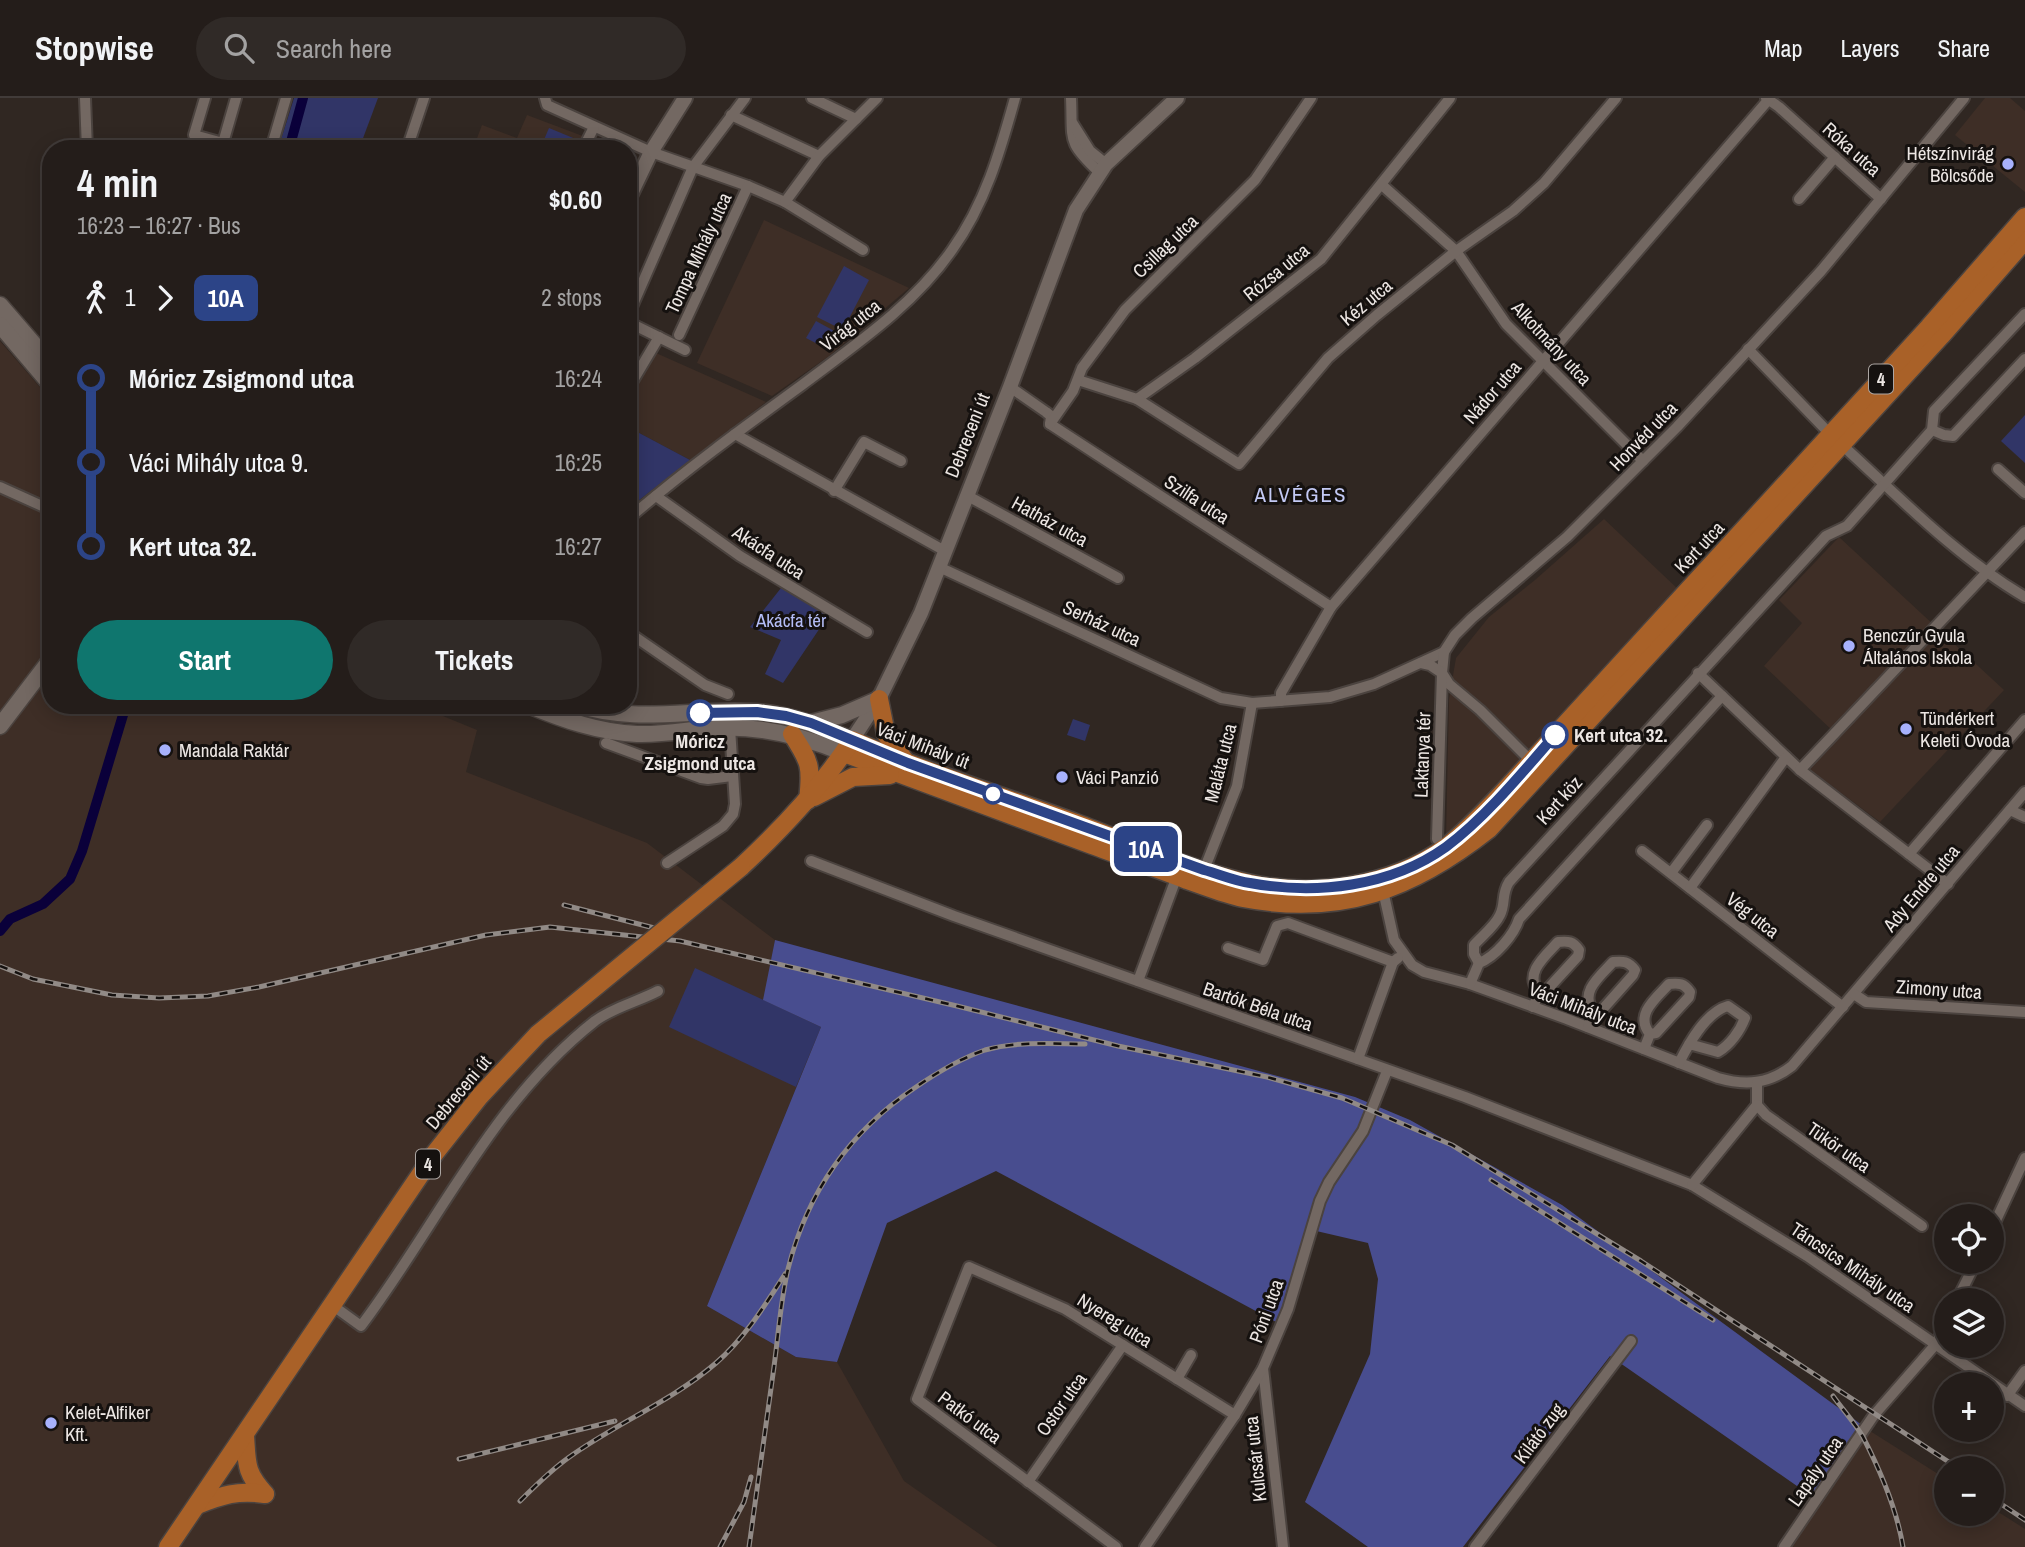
<!DOCTYPE html>
<meta charset="utf-8">
<style>
:root{--surface:#241d1a;--page:#302a27;--text:#f1f3f6;--muted:#a3a2a2;--line:#413b39;--accent:#0f766e}
body{margin:0;font-family:"Archivo Narrow",sans-serif;background:var(--page);color:var(--text);height:100vh;display:flex;flex-direction:column;font-size:26px;white-space:nowrap}
*{box-sizing:border-box;margin:0}
p{font-size:23px;color:var(--muted)}
.icon{flex:none;width:38px;height:38px;fill:none;stroke:currentColor;stroke-width:2;stroke-linecap:round;stroke-linejoin:round}
.map{position:relative;flex:1;overflow:hidden}
.sheet{position:absolute;left:42px;top:42px;width:595px;height:574px;display:flex;flex-direction:column;background:var(--surface);border-radius:28px;box-shadow:0 4px 18px #0003,0 0 0 2px var(--line)}
.sheet>*{flex:none}
.badge{padding:0 14px;border-radius:10px;font-size:24px;line-height:46px}
.controls{position:absolute;left:1934px;top:1106px;display:grid;gap:14px}
.controls a{display:grid;place-items:center;width:70px;height:70px;border-radius:50%;background:var(--surface);box-shadow:0 4px 18px #0003,0 0 0 2px var(--line);font-size:35px}
.map>.badge{position:absolute;translate:-50% -50%;box-shadow:0 0 0 4px #fff}
.legs{display:flex;align-items:center;gap:10px;height:77px;padding:0 35px;font-size:23px}
.legs p{margin-inline-start:auto}
.overview{display:flex;align-items:center;justify-content:space-between;height:119px;padding:0 35px}
h1{font-size:38px;font-weight:700;line-height:52px}
.action{display:flex;gap:14px;margin-top:auto;padding:14px 35px}
.action a{flex:1;height:80px;border-radius:42px;background:var(--accent);color:#fff;font-size:28px;font-weight:700;line-height:80px;text-align:center}
.action a+a{background:var(--page);color:var(--text)}
ul{padding:0 35px;list-style:none}
li{display:flex;align-items:center;gap:24px;height:84px;font-size:26px}
li i{display:grid;place-items:center;width:10px;height:100%;margin:0 9px;background:currentColor}
li i::after{content:'';width:18px;height:18px;margin:-9px;border:5px solid;border-radius:50%;background:var(--surface)}
li p{margin-inline-start:auto}
li:first-child i{background:linear-gradient(#0000 50%,currentColor 0)}
li:last-child i{background:linear-gradient(currentColor 50%,#0000 0)}
header{display:flex;align-items:center;gap:42px;box-sizing:border-box;height:98px;padding:0 35px;background:var(--surface);border-bottom:2px solid var(--line)}
header strong{font-size:33px}
nav{display:flex;gap:38px;margin-inline-start:auto;font-size:24px}
.search{width:490px;height:63px;background:var(--page);display:flex;align-items:center;gap:18px;box-sizing:border-box;padding:0 24px;border-radius:38px;color:var(--muted);font-size:26px}
.map>svg:first-child{display:block}
.built{fill:#3e2e26}
.green{fill:#313567}
.forest{fill:#484d8f}
.lines{fill:none;stroke-linecap:round;stroke-linejoin:round}
.canal{stroke:#0a003a;stroke-width:10}
.minor-casing{stroke:#4b433f;stroke-width:14}
.tertiary-casing{stroke:#4b433f;stroke-width:18}
.secondary-casing{stroke:#4b433f;stroke-width:19}
.primary-casing{stroke:#4b433f;stroke-width:21}
.minor{stroke:#736862;stroke-width:10}
.tertiary{stroke:#736862;stroke-width:14}
.secondary{stroke:#736862;stroke-width:16}
.primary{stroke:#a96128;stroke-width:18}
.rail-casing{stroke:#918a86;stroke-width:5}
.rail{stroke:#15110f;stroke-width:2.5;stroke-dasharray:8;stroke-linecap:butt}
.primary-bridge-casing{stroke:#4b433f;stroke-width:21;stroke-linecap:butt}
.primary-bridge{stroke:#a96128;stroke-width:18}
.line-1-casing{stroke:#fff;stroke-width:16}
.line-1{stroke:#2c4487;stroke-width:10}
.poi-dot{fill:#a7b1fc;stroke:#15110f;stroke-width:2.5}
.stop-1-dot{fill:#fff;stroke:#2c4487;stroke-width:3.5}
.labels{text-anchor:middle;dominant-baseline:central;stroke-width:6;stroke-linejoin:round;paint-order:stroke}
.shield{fill:#15110f;stroke:#aca6a3;stroke-width:2}
.shield-label{font-size:18px;font-weight:bold;fill:#ece6e3}
.street-label{font-size:19px;fill:#ece6e3;stroke:#15110f}
.poi-label{font-size:19px;fill:#ece6e3;stroke:#15110f;text-anchor:start}
.park-label{font-size:19px;fill:#b4bdf6;stroke:#15110f}
.stop-label{font-size:19px;font-weight:bold;fill:#ece6e3;stroke:#15110f;text-anchor:start}
.neighbourhood-label{font-size:21px;letter-spacing:2px;fill:#c3c9f4;stroke:#15110f}
</style>
<header>
<strong>Stopwise</strong>
<div class="search"><svg class="icon" aria-label="search" viewBox="0 0 24 24"><circle cx="10" cy="10" r="6"/><path d="M15 15l6 6"/></svg>Search here</div>
<nav><a>Map</a><a>Layers</a><a>Share</a></nav>
</header>
<div class="map">
<svg width="2025" height="1449" viewBox="0 0 2025 1449">
<rect width="100%" height="100%" fill="#302722"/>
<g class="built">
<polygon points="1985,0 2010,0 2025,13 2025,94 1955,37"/>
<polygon points="527,17 588,40 583,51 473,51 482,27 517,40"/>
<polygon points="764,122 909,190 829,258 772,298 697,265"/>
<polygon points="0,243 51,302 51,607 416,607 477,632 466,674 647,745 775,842 764,902 821,929 707,1208 796,1259 837,1264 904,1383 998,1449 0,1449"/>
<polygon points="656,255 766,304 690,362 628,329 628,303"/>
<polygon points="1604,421 1680,493 1478,716 1446,740 1449,601 1456,560 1489,519 1535,482"/>
<polygon points="1839,439 1936,529 1835,635 1764,568 1802,525 1779,502"/>
<polygon points="1939,532 2004,592 1880,724 1808,670"/>
<polygon points="1870,1333 1946,1381 1946,1416 1992,1416 1992,1410 2025,1431 2025,1449 1786,1449 1817,1402"/>
</g>
<g class="green">
<polygon points="294,0 378,0 359,51 278,51"/>
<polygon points="549,30 578,42 575,51 540,51"/>
<polygon points="844,168 869,182 843,232 817,219"/>
<polygon points="816,223 838,235 829,252 806,240"/>
<polygon points="2025,317 2025,365 2001,343"/>
<polygon points="628,329 690,362 628,411"/>
<polygon points="781,490 828,518 783,585 765,576 781,542 750,529"/>
<polygon points="1073,621 1090,627 1085,643 1067,637"/>
<polygon points="695,870 821,929 796,989 669,929"/>
</g>
<polygon class="forest" points="775,842 1355,999 1410,1022 1562,1107 1870,1333 1817,1402 1610,1258 1463,1449 1368,1449 1305,1404 1370,1256 1378,1181 1368,1145 1312,1132 1278,1225 996,1073 887,1125 837,1264 796,1259 707,1208 821,929 763,902"/>
<g class="lines">
<g class="canal">
<polyline points="289,51 303,0"/>
<polyline points="0,833 10,821 43,806 70,781 82,753 126,607"/>
</g>
<g class="minor-casing">
<g id="minor">
<polyline points="85,0 87,51"/>
<polyline points="205,0 194,37 223,45 236,0"/>
<polyline points="545,0 547,7 651,54 748,88 785,104 863,152"/>
<polyline points="812,0 856,21"/>
<path d="M1071 0C1073 43 1066 43 1099 74"/>
<polyline points="1766,0 1779,9 1881,101"/>
<polyline points="731,17 819,58"/>
<polyline points="1073,26 1090,53 1106,66"/>
<polyline points="271,51 286,0"/>
<polyline points="407,51 424,0"/>
<polyline points="583,51 594,29"/>
<polyline points="1382,87 1456,153 1506,226 1643,363"/>
<polyline points="1799,101 1835,59"/>
<polyline points="785,104 819,58 877,0"/>
<polyline points="628,218 693,69 745,0"/>
<polyline points="628,224 685,252"/>
<polyline points="679,237 748,88"/>
<polyline points="1748,251 1830,336"/>
<polyline points="1078,282 1137,301 1195,260 1321,161 1450,0"/>
<polyline points="1010,289 1046,314 1051,318 1050,326 1331,509"/>
<polyline points="628,291 659,239"/>
<polyline points="1137,301 1239,366 1328,260 1377,217 1456,153 1513,113 1544,85 1616,0"/>
<polyline points="1050,326 1073,293 1082,270 1125,212 1255,82 1311,0"/>
<polyline points="1932,332 1944,337 1953,338 2025,261"/>
<polyline points="735,336 945,453"/>
<path d="M1841 346C1899 399 1957 459 2025 499"/>
<polyline points="1998,371 2025,395"/>
<polyline points="0,389 51,412"/>
<polyline points="834,393 864,344 901,363"/>
<polyline points="966,397 1118,480"/>
<polyline points="656,398 740,458 867,534"/>
<path d="M628 421C684 373 743 330 802 287 855 247 913 208 952 152 985 106 1000 54 1015 0"/>
<polyline points="939,469 1221,600 1252,605 1330,599 1374,586 1444,554 1455,537 1472,520 1567,439 1677,329 1821,173 1964,0"/>
<polyline points="628,534 705,587 728,596"/>
<polyline points="1444,554 1442,575 1449,586 1480,612 1535,667"/>
<polyline points="1421,565 1430,567 1442,575 1437,741"/>
<polyline points="1698,575 1800,672 1948,786"/>
<polyline points="1281,603 1281,595 1331,509 1770,0"/>
<polyline points="606,645 701,680 708,681 732,678"/>
<polyline points="1800,672 2025,434"/>
<polyline points="2010,712 2025,719"/>
<polyline points="1642,753 1843,909"/>
<polyline points="1909,756 2025,622"/>
<polyline points="811,763 954,818 1465,999 1692,1087 1807,1158 2025,1308"/>
<polyline points="667,765 723,728 733,716 735,706 730,630"/>
<polyline points="1204,772 1237,688 1252,605"/>
<polyline points="1671,775 1707,727"/>
<path d="M1382 788 1394 842 1412 867 1424 874 1470 886 1567 921 1718 980C1746 988 1769 986 1792 968L2025 694"/>
<polyline points="1690,790 1786,659"/>
<polyline points="1228,850 1263,862 1277,828 1288,825 1393,864"/>
<path d="M1479 865 1474 856V847C1482 838 1495 828 1500 817 1506 805 1501 797 1509 784L1826 438 1847 428 1932 332 1934 313 2025 216"/>
<polyline points="1138,883 1177,778"/>
<path d="M1470 886 1479 865C1495 859 1514 837 1519 821L1722 598"/>
<polyline points="1854,896 1866,904 2025,914"/>
<path d="M1533 909 1539 894H1545L1578 858 1579 852C1573 843 1568 843 1558 844 1545 858 1523 876 1539 894"/>
<path d="M1588 929 1594 914 1601 913 1633 877 1635 872C1628 863 1623 863 1613 864 1600 878 1578 895 1594 914"/>
<path d="M1644 951 1650 936 1656 935 1689 899 1690 894C1684 885 1679 885 1669 886 1656 900 1634 917 1650 936"/>
<polyline points="1358,961 1393,864 1398,860"/>
<path d="M1679 965C1689 945 1706 914 1728 908L1745 920C1740 933 1730 947 1718 954L1689 946"/>
<polyline points="1757,985 1757,1007 1766,1017 1922,1128"/>
<polyline points="1692,1087 1757,1007"/>
<polyline points="1992,1131 2025,1060"/>
<polyline points="1957,1202 1976,1164"/>
<path d="M332 1207 361 1228C438 1126 492 1004 595 923 614 909 637 904 658 893"/>
<polyline points="1263,1270 1283,1449"/>
<polyline points="1177,1281 1191,1257"/>
<polyline points="2007,1298 2025,1273"/>
<polyline points="1028,1384 1123,1247"/>
<polyline points="1116,1449 917,1301 969,1169 1065,1211 1235,1317"/>
<polyline points="1145,1449 1235,1317 1263,1270 1288,1211 1320,1103 1329,1084 1363,1033 1387,973"/>
<polyline points="1475,1449 1631,1243"/>
<polyline points="1784,1449 1874,1317 1936,1246 1946,1225"/>
</g>
</g>
<g class="tertiary-casing">
<g id="tertiary">
<polyline points="628,102 651,54 685,0"/>
<polyline points="852,642 879,601 921,515 1010,289 1076,112 1106,66 1177,0"/>
</g>
</g>
<g class="secondary-casing">
<g id="secondary">
<polyline points="0,207 51,266"/>
<polyline points="0,227 51,287"/>
<path d="M528 607C564 622 598 634 637 636 662 637 687 632 712 630 759 627 801 637 844 655"/>
<path d="M578 607C636 626 694 610 754 614 789 616 820 628 852 642"/>
<polyline points="811,625 842,617 879,601"/>
<polyline points="0,628 51,561"/>
</g>
</g>
<g class="primary-casing">
<g id="primary">
<polyline points="879,601 886,636 905,663"/>
<path d="M792 636C810 664 812 668 808 702"/>
<path d="M844 655C927 685 1009 717 1092 747 1124 759 1156 770 1187 782 1205 788 1224 796 1243 800 1341 819 1413 791 1489 731L1941 238 2025 142"/>
<polyline points="814,699 853,679 890,677"/>
<path d="M741 769C783 730 821 690 852 642 925 674 1002 698 1076 725 1132 746 1189 772 1247 785 1312 800 1391 789 1446 749 1468 732 1488 710 1507 690L1929 229 2025 119"/>
<path d="M245 1337C247 1366 245 1374 265 1396"/>
<path d="M197 1407C223 1397 237 1392 265 1396"/>
<polyline points="168,1449 435,1055 480,998 538,936"/>
</g>
</g>
<use href="#minor" class="minor"/>
<use href="#tertiary" class="tertiary"/>
<use href="#secondary" class="secondary"/>
<use href="#primary" class="primary"/>
<g class="rail-casing">
<g id="rail">
<polyline points="564,807 666,833"/>
<polyline points="0,868 33,881 112,897 159,900 208,898 259,889 486,837 550,829 680,843 957,908 1118,948 1267,979 1342,1000 1452,1047 1641,1163 1958,1370"/>
<polyline points="1491,1082 1713,1222"/>
<path d="M1833 1298C1843 1312 1855 1325 1863 1339 1880 1372 1897 1412 1903 1449"/>
<polyline points="459,1361 615,1323"/>
<polyline points="1992,1400 2025,1422"/>
<path d="M520 1403C535 1388 550 1373 568 1360 615 1326 672 1303 716 1265 745 1240 765 1207 785 1176"/>
<polyline points="720,1449 744,1404 751,1379"/>
<path d="M749 1449C757 1391 765 1334 773 1276 778 1242 780 1205 788 1171 807 1095 850 1033 916 989 938 974 959 961 985 952 1016 943 1053 946 1085 946"/>
</g>
</g>
<use href="#rail" class="rail"/>
<g class="primary-bridge-casing">
<polyline id="primary-bridge" points="538,936 741,769"/>
</g>
<use href="#primary-bridge" class="primary-bridge"/>
</g>
<g class="lines">
<g class="line-1-casing">
<path id="line-1" d="M700 615 757 614 786 618 811 625 908 665 1204 772C1219 776 1235 783 1250 785 1316 797 1390 789 1446 749 1485 720 1523 674 1555 637"/>
</g>
<use href="#line-1" class="line-1"/>
</g>
<g class="poi-dot">
<circle cx="2008" cy="66" r="7"/>
<circle cx="1849" cy="548" r="7"/>
<circle cx="1906" cy="631" r="7"/>
<circle cx="165" cy="652" r="7"/>
<circle cx="1062" cy="679" r="7"/>
<circle cx="51" cy="1325" r="7"/>
</g>
<g class="stop-1-dot">
<circle cx="700" cy="615" r="12"/>
<circle cx="1555" cy="637" r="12"/>
<circle cx="993" cy="696" r="9"/>
</g>
<g class="labels">
<g class="shield">
<rect x="1869" y="266.5" width="24" height="29" rx="5"/>
<rect x="416" y="1051.5" width="24" height="29" rx="5"/>
</g>
<g class="shield-label">
<text x="1881" y="281">4</text>
<text x="428" y="1066">4</text>
</g>
<g class="street-label">
<text transform="translate(1852 51) rotate(42)">Róka utca</text>
<text transform="translate(1165 148) rotate(-44)">Csillag utca</text>
<text transform="translate(698 155) rotate(-65)">Tompa Mihály utca</text>
<text transform="translate(1276 174) rotate(-39)">Rózsa utca</text>
<text transform="translate(1366 204) rotate(-40)">Kéz utca</text>
<text transform="translate(850 227) rotate(-38)">Virág utca</text>
<text transform="translate(1552 245) rotate(47)">Alkotmány utca</text>
<text transform="translate(1492 294) rotate(-49)">Nádor utca</text>
<text transform="translate(967 337) rotate(-68)">Debreceni út</text>
<text transform="translate(1643 338) rotate(-46)">Honvéd utca</text>
<text transform="translate(1197 401) rotate(33)">Szilfa utca</text>
<text transform="translate(1050 423) rotate(29)">Hatház utca</text>
<text transform="translate(1699 449) rotate(-47)">Kert utca</text>
<text transform="translate(769 454) rotate(33)">Akácfa utca</text>
<text transform="translate(1102 525) rotate(25)">Serház utca</text>
<text transform="translate(923 647) rotate(21)">Váci Mihály út</text>
<text transform="translate(1422 657) rotate(-88)">Laktanya tér</text>
<text transform="translate(1220 665) rotate(-76)">Maláta utca</text>
<text transform="translate(1559 702) rotate(-48)">Kert köz</text>
<text transform="translate(1921 790) rotate(-50)">Ady Endre utca</text>
<text transform="translate(1753 817) rotate(38)">Vég utca</text>
<text transform="translate(1939 891) rotate(4)">Zimony utca</text>
<text transform="translate(1258 908) rotate(19)">Bartók Béla utca</text>
<text transform="translate(1583 910) rotate(21)">Váci Mihály utca</text>
<text transform="translate(458 994) rotate(-50)">Debreceni út</text>
<text transform="translate(1839 1049) rotate(35)">Tükör utca</text>
<text transform="translate(1853 1169) rotate(34)">Táncsics Mihály utca</text>
<text transform="translate(1266 1213) rotate(-70)">Póni utca</text>
<text transform="translate(1115 1222) rotate(32)">Nyereg utca</text>
<text transform="translate(1061 1306) rotate(-55)">Ostor utca</text>
<text transform="translate(970 1319) rotate(37)">Patkó utca</text>
<text transform="translate(1539 1335) rotate(-53)">Kilátó zug</text>
<text transform="translate(1255 1361) rotate(-96)">Kulcsár utca</text>
<text transform="translate(1815 1373) rotate(-55)">Lapály utca</text>
</g>
<g class="poi-label">
<text x="1994" y="55" text-anchor="end">Hétszínvirág<tspan x="1994" dy="22">Bölcsőde</tspan></text>
<text x="1863" y="537">Benczúr Gyula<tspan x="1863" dy="22">Általános Iskola</tspan></text>
<text x="1920" y="620">Tündérkert<tspan x="1920" dy="22">Keleti Óvoda</tspan></text>
<text x="179" y="652">Mandala Raktár</text>
<text x="1076" y="679">Váci Panzió</text>
<text x="65" y="1314">Kelet-Alfiker<tspan x="65" dy="22">Kft.</tspan></text>
</g>
<g class="park-label">
<text x="791" y="522">Akácfa tér</text>
</g>
<g class="stop-label">
<text x="1574" y="637">Kert utca 32.</text>
<text x="700" y="643" text-anchor="middle">Móricz<tspan x="700" dy="22">Zsigmond utca</tspan></text>
</g>
<g class="neighbourhood-label">
<text x="1301" y="396">ALVÉGES</text>
</g>
</g>
</svg>
<div class="controls">
<a><svg class="icon" aria-label="locate" viewBox="0 0 24 24"><circle cx="12" cy="12" r="6"/><path d="M12 2v4M12 18v4M2 12h4M18 12h4"/></svg></a>
<a><svg class="icon" aria-label="layers" viewBox="0 0 24 24"><path d="M12 4l9 5-9 5-9-5zM3 14l9 5 9-5"/></svg></a>
<a>+</a>
<a>−</a>
</div>
<b class="badge" style="left:1146px;top:751px;background:#2c4487;color:#fff">10A</b>
<section class="sheet">
<div class="overview"><div><h1>4 min</h1><p>16:23 – 16:27 · Bus</p></div><b>$0.60</b></div>
<div class="legs"><svg class="icon" aria-label="walk" viewBox="0 0 24 24"><circle cx="13" cy="4" r="2"/><path d="M13 8l-2 6 4 7M11 14l-3 7M7 12l3-4h3l4 4"/></svg>1<svg class="icon" aria-label="forward" viewBox="0 0 24 24"><path d="M9 5l7 7-7 7"/></svg><b class="badge" style="background:#2c4487;color:#fff">10A</b><p>2 stops</p></div>
<ul>
<li><i style="color:#2c4487"></i><b>Móricz Zsigmond utca</b><p>16:24</p></li>
<li><i style="color:#2c4487"></i><span>Váci Mihály utca 9.</span><p>16:25</p></li>
<li><i style="color:#2c4487"></i><b>Kert utca 32.</b><p>16:27</p></li>
</ul>
<div class="action"><a>Start</a><a>Tickets</a></div>
</section>
</div>
